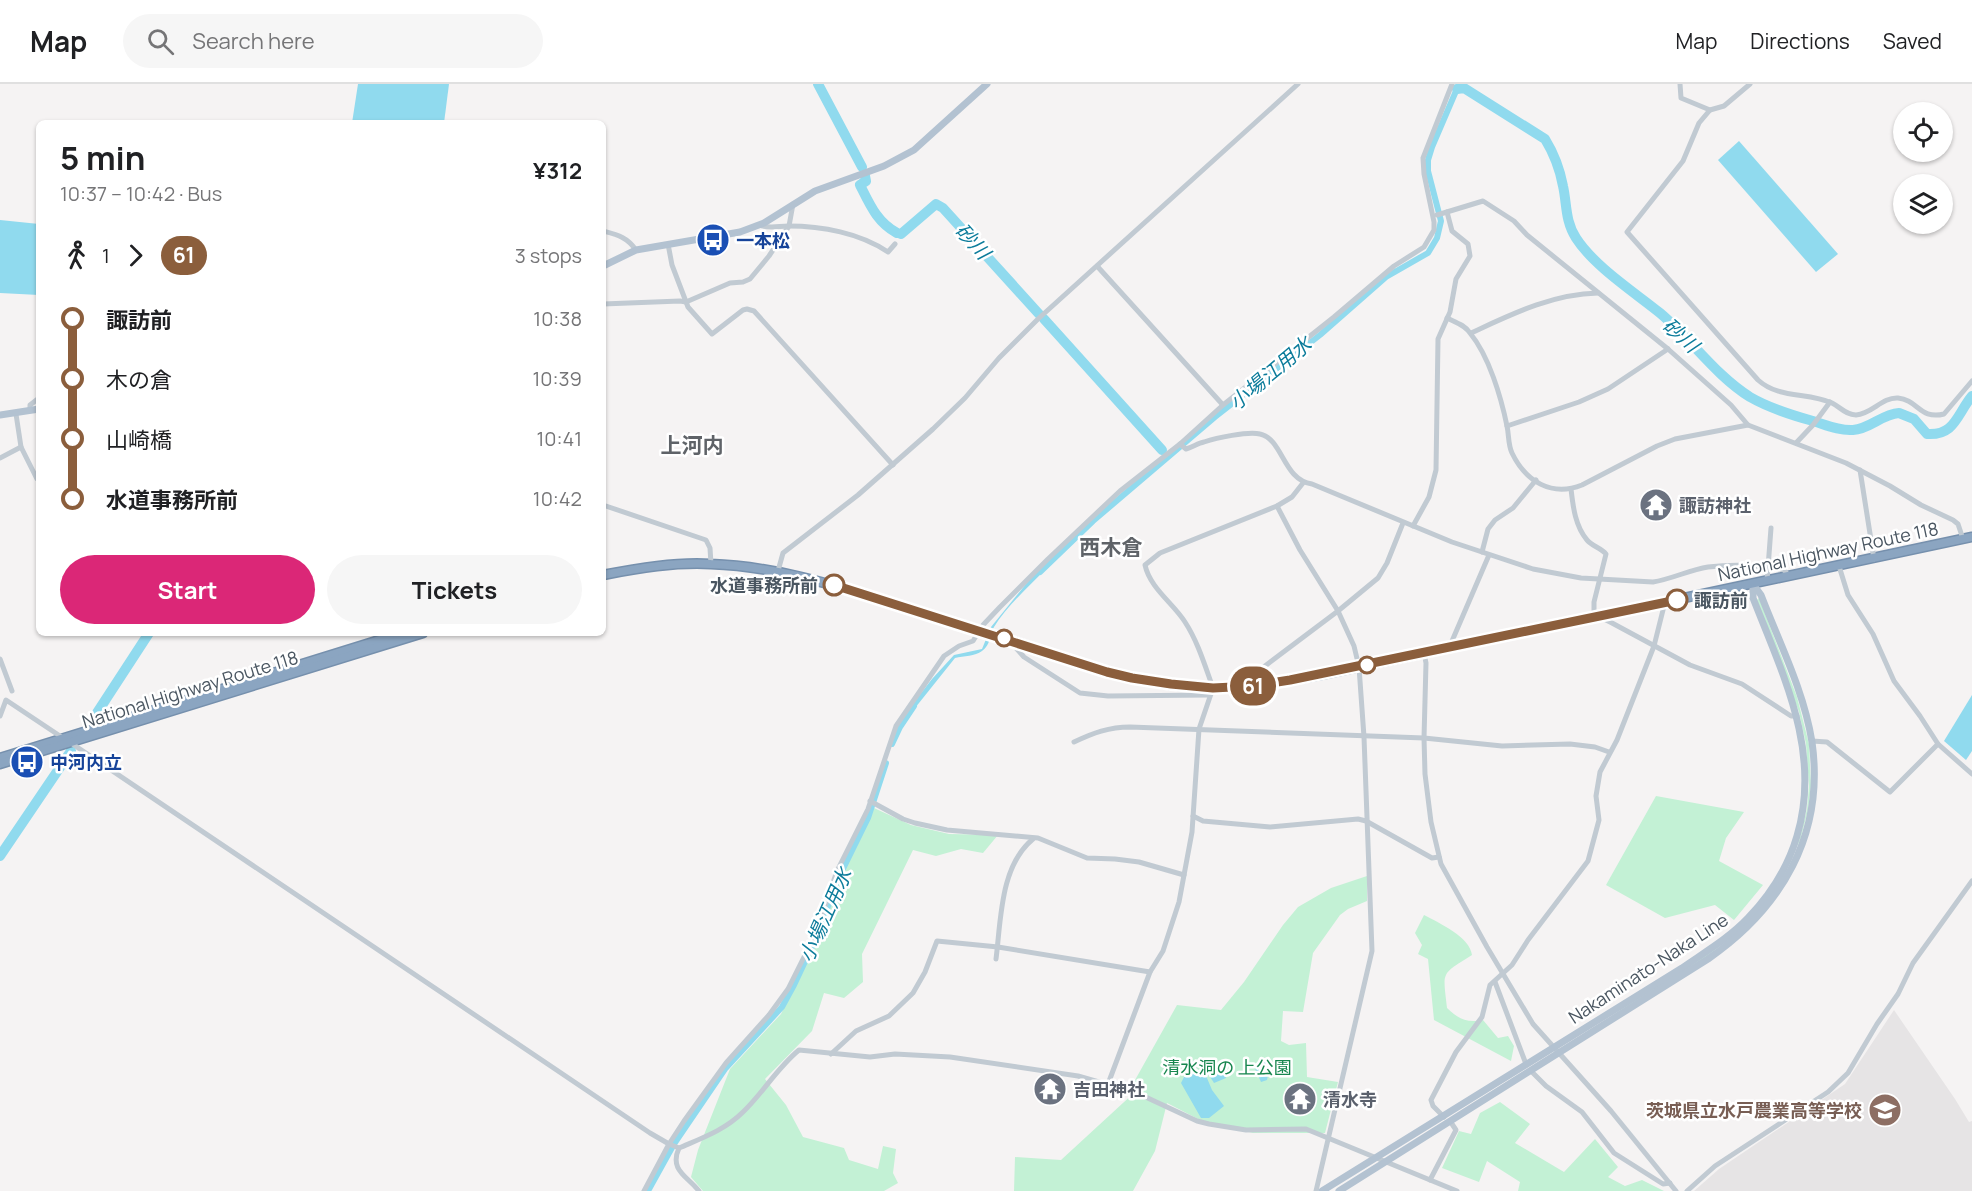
<!DOCTYPE html>
<meta charset="utf-8">
<style>
:root{--surface:#fff;--page:#f6f6f6;--text:#202124;--muted:#757577;--line:#e0e0e0;--accent:#db2777}
body{margin:0;font-family:Manrope,"Noto Sans JP",sans-serif;background:var(--page);color:var(--text);height:100vh;display:flex;flex-direction:column;font-size:22px;white-space:nowrap}
*{box-sizing:border-box;margin:0}
p{font-size:20px;color:var(--muted)}
.icon{flex:none;width:33px;height:33px;fill:none;stroke:currentColor;stroke-width:2;stroke-linecap:round;stroke-linejoin:round}
.map{position:relative;flex:1;overflow:hidden}
.panel{position:absolute;left:36px;top:36px;width:570px;height:516px;display:flex;flex-direction:column;background:var(--surface);border-radius:9px;box-shadow:0 2px 4px #0004}
.panel>*{flex:none}
.badge{padding:0 12px;border-radius:20px;font-size:21px;line-height:39px}
.tools{position:absolute;left:1893px;top:18px;display:grid;gap:12px}
.tools a{display:grid;place-items:center;width:60px;height:60px;border-radius:50%;background:var(--surface);box-shadow:0 2px 4px #0004;font-size:30px}
.map>.badge{position:absolute;translate:-50% -50%;box-shadow:0 0 0 3px #fff}
.legs{display:flex;align-items:center;gap:9px;height:66px;padding:0 24px;font-size:20px}
.legs p{margin-inline-start:auto}
.head{display:flex;align-items:center;justify-content:space-between;height:102px;padding:0 24px}
h1{font-size:33px;font-weight:700;line-height:45px}
.primary-button{display:flex;gap:12px;margin-top:auto;padding:12px 24px}
.primary-button a{flex:1;height:69px;border-radius:36px;background:var(--accent);color:#fff;font-size:24px;font-weight:700;line-height:69px;text-align:center}
.primary-button a+a{background:var(--page);color:var(--text)}
ul{padding:0 24px;list-style:none}
li{display:flex;align-items:center;gap:21px;height:60px;font-size:22px}
li i{display:grid;place-items:center;width:9px;height:100%;margin:0 8px;background:currentColor}
li i::after{content:'';width:15px;height:15px;margin:-8px;border:4px solid;border-radius:50%;background:var(--surface)}
li p{margin-inline-start:auto}
li:first-child i{background:linear-gradient(#0000 50%,currentColor 0)}
li:last-child i{background:linear-gradient(currentColor 50%,#0000 0)}
header{display:flex;align-items:center;gap:36px;box-sizing:border-box;height:84px;padding:0 30px;background:var(--surface);border-bottom:2px solid var(--line)}
header strong{font-size:28px}
nav{display:flex;gap:33px;margin-inline-start:auto;font-size:21px}
.search{width:420px;height:54px;background:var(--page);display:flex;align-items:center;gap:15px;box-sizing:border-box;padding:0 21px;border-radius:33px;color:var(--muted);font-size:22px}
.map>svg:first-child{display:block}
.education{fill:#e6e4e5}
.green{fill:#c3f1d5}
.water{fill:#90daee}
.lines{fill:none;stroke-linecap:round;stroke-linejoin:round}
.canal{stroke:#90daee;stroke-width:6}
.river{stroke:#90daee;stroke-width:10}
.highway-casing{stroke:#7690ad;stroke-width:11}
.minor{stroke:#c1cad2;stroke-width:5}
.major{stroke:#b3c2d1;stroke-width:7}
.highway{stroke:#8ba5c1;stroke-width:8}
.line-1-casing{stroke:#fff;stroke-width:14}
.line-1{stroke:#8b5e3c;stroke-width:9}
.stop-1-dot{fill:#fff;stroke:#8b5e3c;stroke-width:3}
.labels{text-anchor:middle;dominant-baseline:central;stroke-width:5;stroke-linejoin:round;paint-order:stroke}
.transit-label{font-size:18px;font-weight:bold;fill:#164399;stroke:#fff;text-anchor:start}
.worship-label{font-size:18px;font-weight:bold;fill:#5b616d;stroke:#fff;text-anchor:start}
.street-label{font-size:18px;fill:#4a5661;stroke:#fff}
.stop-label{font-size:18px;font-weight:bold;fill:#4a5661;stroke:#fff;text-anchor:end}
.park-label{font-size:18px;fill:#17864f;stroke:#fff}
.education-label{font-size:18px;font-weight:bold;fill:#785e54;stroke:#fff;text-anchor:end}
.water-label{font-size:20px;font-style:italic;fill:#0c7c9b;stroke:#fff}
.quarter-label{font-size:21px;font-weight:bold;fill:#5f6368;stroke:#fff}
</style>
<header>
<strong>Map</strong>
<div class="search"><svg class="icon" aria-label="search" viewBox="0 0 24 24"><circle cx="10" cy="10" r="6"/><path d="M15 15l6 6"/></svg>Search here</div>
<nav><a>Map</a><a>Directions</a><a>Saved</a></nav>
</header>
<div class="map">
<svg width="1972" height="1107" viewBox="0 0 1972 1107">
<rect width="100%" height="100%" fill="#f5f3f3"/>
<polygon class="education" points="1894,926 1955,1015 1969,1038 1972,1037 1972,1107 1694,1107 1719,1085 1845,1000"/>
<g class="green">
<polygon points="1759,514 1797,613 1809,660 1811,702 1808,726 1800,757 1750,839 1702,876 1610,933 1749,838 1799,757 1807,725 1809,702 1806,660 1799,628 1757,516"/>
<polygon points="1656,712 1744,728 1726,754 1719,777 1763,801 1734,836 1715,821 1665,834 1606,801"/>
<polygon points="874,724 911,741 949,750 998,751 983,769 961,765 936,772 913,766 862,870 863,898 844,914 824,909 812,947 765,995 786,1021 803,1053 844,1064 849,1076 878,1085 883,1062 896,1065 893,1089 898,1099 884,1107 703,1107 691,1093 698,1066 730,985 781,930 818,853 838,795"/>
<polygon points="1367,792 1367,817 1348,825 1340,831 1313,869 1303,928 1283,927 1281,957 1289,961 1306,959 1307,993 1338,998 1325,1049 1253,1049 1200,1036 1167,1019 1155,1067 1133,1107 1014,1107 1015,1073 1061,1076 1136,1007 1130,1005 1177,921 1221,926 1244,898 1283,841 1298,823 1331,804"/>
<path d="M1424 831C1439 839 1470 853 1472 871 1440 891 1443 887 1447 924 1459 935 1466 939 1483 936L1498 954 1508 952 1514 962 1511 977 1434 936 1428 875 1418 870 1422 861 1415 849Z"/>
<polygon points="1500,1018 1530,1040 1515,1059 1564,1088 1595,1055 1618,1083 1608,1093 1625,1102 1642,1096 1664,1107 1518,1107 1520,1098 1487,1077 1479,1098 1442,1084 1459,1047 1471,1050 1480,1029"/>
</g>
<g class="water">
<polygon points="358,0 449,0 444,39 352,39"/>
<polygon points="1739,57 1838,170 1816,188 1718,76"/>
<polygon points="0,136 39,140 39,211 0,209"/>
<path d="M1044 481 1047 484C1030 501 1007 522 994 543 989 551 991 561 982 567 975 572 964 572 955 574L911 629 908 626 932 595 954 571 982 565 991 543 1030 495Z"/>
<polygon points="1972,611 1972,667 1966,676 1944,657"/>
<polygon points="1266,978 1269,987 1267,996 1261,998 1254,982"/>
<polygon points="1222,984 1226,994 1214,999 1207,988"/>
<polygon points="1196,986 1204,987 1212,1006 1224,1022 1209,1034 1201,1034 1181,999 1186,989"/>
</g>
<g class="lines">
<g class="canal">
<polyline points="1040,488 1093,437 1215,333 1320,251 1386,193 1428,169 1437,154 1441,137 1428,87 1428,76 1432,63 1459,0"/>
<polyline points="892,660 900,643 914,622"/>
<polyline points="648,1107 674,1060 725,985 782,923 794,901 818,850 837,797 868,734 886,679"/>
</g>
<g class="river">
<polyline points="818,0 862,83"/>
<path d="M1457 5 1464 4 1545 55C1553 68 1560 86 1563 102 1567 120 1565 137 1576 154 1594 182 1634 208 1660 229 1691 255 1715 291 1750 313 1769 324 1791 331 1813 337 1826 341 1839 347 1853 346 1870 345 1882 330 1899 329L1914 335 1927 350C1955 352 1957 330 1972 312"/>
<path d="M865 92 866 97 860 101C870 121 877 138 897 149"/>
<polyline points="901,150 936,120 943,124 1039,230"/>
<polyline points="1044,235 1162,366"/>
<polyline points="91,638 149,549"/>
<polyline points="0,772 71,667"/>
</g>
<g class="highway-casing">
<g id="highway">
<path d="M603 491C639 484 675 478 711 480 771 482 827 499 884 516 930 531 976 545 1022 560 1071 576 1120 594 1171 601 1224 607 1273 600 1325 590L1972 453"/>
<polyline points="0,674 402,549"/>
<polyline points="0,680 423,549"/>
</g>
</g>
<g class="minor">
<polyline points="1680,0 1681,14 1710,26"/>
<path d="M1750 0 1724 22 1710 26 1699 39 1683 77 1627 148 1758 296C1779 315 1807 308 1832 319 1840 323 1846 331 1856 331 1872 330 1882 313 1898 314 1918 316 1920 336 1944 330L1972 297"/>
<polyline points="1437,131 1483,117 1514,137 1527,151 1668,265 1731,321 1748,341 1846,379 1890,402 1921,421 1953,436 1958,440 1963,455"/>
<path d="M760 141C768 145 779 142 788 142 822 142 860 149 888 168L895 160"/>
<path d="M603 147C618 151 627 153 636 166"/>
<polyline points="668,160 672,181 688,223 712,250 743,226 747,225 754,227 893,381"/>
<polyline points="1097,182 1223,321"/>
<polyline points="603,220 680,217 686,218 730,199 743,198 750,195 769,172 789,142 793,120"/>
<path d="M1447 234C1455 238 1465 241 1470 249 1489 272 1501 313 1507 342 1509 351 1508 361 1512 369 1526 398 1552 413 1582 401L1657 362 1675 355 1748 341"/>
<path d="M1471 249C1512 230 1552 210 1598 209"/>
<polyline points="30,327 30,321 39,314"/>
<polyline points="16,330 21,363 37,395"/>
<polyline points="1507,342 1579,318 1608,305 1668,265"/>
<polyline points="1796,359 1813,341 1830,318"/>
<path d="M1180 360 1186 365C1193 363 1198 359 1204 358 1216 354 1248 347 1260 350 1283 355 1283 396 1312 400L1452 458 1533 485 1581 494 1653 498C1672 495 1689 486 1708 483 1732 480 1760 481 1784 486L1789 492"/>
<polyline points="0,374 21,363"/>
<polyline points="1860,386 1874,475"/>
<path d="M1571 405C1573 422 1575 442 1587 456 1592 462 1601 464 1606 470L1594 518V533"/>
<polyline points="603,421 706,456 710,464 711,480"/>
<polyline points="1277,422 1300,466 1338,527 1354,562 1359,583 1364,653 1372,867 1316,1107"/>
<polyline points="1413,442 1429,413 1436,386 1438,255 1450,228 1456,195 1470,172 1468,160 1452,147 1447,128"/>
<polyline points="1482,468 1488,445 1495,436 1513,424 1536,396"/>
<polyline points="1839,482 1848,511 1873,550 1894,597 1920,632 1938,660 1972,690"/>
<polyline points="778,487 783,469 858,411 933,345 965,314 999,274 1038,235 1298,0"/>
<polyline points="1767,497 1771,444"/>
<polyline points="1603,531 1604,535 1612,539 1690,581 1742,600 1791,632 1797,632"/>
<polyline points="1014,557 1016,564 1024,573 1080,609 1108,612 1210,611"/>
<polyline points="1449,564 1489,471"/>
<polyline points="1424,569 1426,579 1424,654 1425,690 1431,738 1441,780 1487,863 1533,940 1611,1027 1676,1107"/>
<polyline points="0,575 12,607"/>
<polyline points="1241,602 1265,582 1338,527 1378,494 1387,479 1403,439"/>
<polyline points="0,632 6,616 63,654"/>
<polyline points="1812,657 1827,658 1890,708 1938,660"/>
<path d="M1074 658C1093 649 1109 643 1130 643L1424 654 1502 662 1570 660 1595 663 1609 668"/>
<path d="M71 659 650 1049 669 1060 679 1064C702 1054 725 1046 743 1028 763 1009 777 984 799 966L870 973 895 970 950 973 1078 992 1137 1009 1197 1037 1209 1040 1246 1046 1306 1045 1457 1107"/>
<polyline points="870,717 903,735 915,739 947,746 1038,754 1087,774 1115,775 1139,778 1184,791"/>
<polyline points="1193,732 1203,737 1270,743 1358,735 1366,737 1432,774 1439,773"/>
<path d="M996 875C1001 836 1000 782 1033 755"/>
<polyline points="1495,898 1526,980"/>
<polyline points="831,970 856,947 889,932 913,909 925,888 937,857 998,863 1150,888"/>
<polyline points="1531,987 1546,1002 1582,1028 1614,1069 1663,1100 1670,1099"/>
<path d="M1108 1000 1150 888 1163 867 1179 818 1192 748 1199 645 1213 604C1205 582 1198 558 1185 538 1173 519 1150 504 1145 481L1160 469 1277 422 1292 413 1303 399"/>
<polyline points="1444,1033 1433,1022 1431,1016 1456,968 1482,933 1490,901 1512,881 1528,856 1588,777 1599,736 1596,712 1600,688 1617,656 1654,562 1665,518"/>
<path d="M679 1064C669 1086 687 1092 699 1107"/>
<polyline points="1430,1096 1456,1046 1450,1037"/>
<polyline points="644,1107 669,1060 684,1037 726,979 769,931 788,905 815,851 837,787 868,725 896,642 944,572 959,562 973,557 983,541 1000,523 1048,475 1120,407 1180,360 1223,321 1334,233 1394,182 1424,163 1434,146 1434,138 1424,90 1423,74 1452,0"/>
<polyline points="1687,1107 1715,1082 1828,1008 1848,989 1877,940 1898,910 1913,879 1972,797"/>
</g>
<g class="major">
<polyline points="603,182 636,166 740,148 764,139 815,107 884,82 914,66 987,0"/>
<polyline points="0,331 39,325"/>
<path d="M1322 1107 1682 884C1705 868 1729 854 1748 834 1770 811 1788 783 1797 752 1822 668 1783 591 1753 514V500"/>
<path d="M1339 1107 1708 875C1782 824 1825 750 1812 658 1804 607 1779 558 1761 511L1753 500"/>
</g>
<use href="#highway" class="highway"/>
</g>
<g class="lines">
<g class="line-1-casing">
<polyline id="line-1" points="834,501 1107,588 1132,594 1171,600 1213,604 1252,602 1290,596 1677,516"/>
</g>
<use href="#line-1" class="line-1"/>
</g>
<defs>
<g id="bus-disc" transform="scale(1.725)"><circle r="9.5" fill="#1a4fb4" stroke="#fff"/><path d="M-5-6H5V4H4V6H2V4H-2V6H-4V4H-5ZM-3.5-4V0h7V-4ZM-3.5 1.2v1.5H-2V1.2ZM2 1.2v1.5H3.5V1.2Z" fill="#fff"/></g>
<g id="temple-disc" transform="scale(1.725)"><circle r="9.5" fill="#6b7280" stroke="#fff"/><path d="M0-6L5-2H3V0L6.5 2.5H4V6H1.5V3h-3V6H-4V2.5H-6.5L-3 0V-2H-5Z" fill="#fff"/></g>
<g id="school-disc" transform="scale(1.725)"><circle r="9.5" fill="#8d6e63" stroke="#fff"/><path d="M0-5L7-2L0 1L-7-2ZM-4 1L0 2.5L4 1V4Q0 6-4 4Z" fill="#fff"/></g>
</defs>
<g fill-rule="evenodd">
<use href="#bus-disc" x="713" y="156"/>
<use href="#temple-disc" x="1656" y="421"/>
<use href="#bus-disc" x="27" y="678"/>
<use href="#temple-disc" x="1050" y="1005"/>
<use href="#temple-disc" x="1300" y="1015"/>
<use href="#school-disc" x="1885" y="1026"/>
</g>
<g class="stop-1-dot">
<circle cx="834" cy="501" r="10"/>
<circle cx="1677" cy="516" r="10"/>
<circle cx="1004" cy="554" r="8"/>
<circle cx="1367" cy="581" r="8"/>
</g>
<g class="labels">
<g class="transit-label">
<text x="736" y="156">一本松</text>
<text x="50" y="678">中河内立</text>
</g>
<g class="worship-label">
<text x="1679" y="421">諏訪神社</text>
<text x="1073" y="1005">吉田神社</text>
<text x="1323" y="1015">清水寺</text>
</g>
<g class="street-label">
<text transform="translate(1828 467) rotate(-12)">National Highway Route 118</text>
<text transform="translate(190 605) rotate(-17)">National Highway Route 118</text>
<text transform="translate(1648 884) rotate(-33)">Nakaminato-Naka Line</text>
</g>
<g class="stop-label">
<text x="818" y="501">水道事務所前</text>
<text x="1694" y="516" text-anchor="start">諏訪前</text>
</g>
<g class="park-label">
<text x="1227" y="983">清水洞の 上公園</text>
</g>
<g class="education-label">
<text x="1862" y="1026">茨城県立水戸農業高等学校</text>
</g>
<g class="water-label">
<text transform="translate(973 157) rotate(48)">砂川</text>
<text transform="translate(1681 251) rotate(42)">砂川</text>
<text transform="translate(1270 289) rotate(-40)">小場江用水</text>
<text transform="translate(825 831) rotate(-66)">小場江用水</text>
</g>
<g class="quarter-label">
<text x="692" y="361">上河内</text>
<text x="1111" y="463">西木倉</text>
</g>
</g>
</svg>
<div class="tools">
<a><svg class="icon" aria-label="locate" viewBox="0 0 24 24"><circle cx="12" cy="12" r="6"/><path d="M12 2v4M12 18v4M2 12h4M18 12h4"/></svg></a>
<a><svg class="icon" aria-label="layers" viewBox="0 0 24 24"><path d="M12 4l9 5-9 5-9-5zM3 14l9 5 9-5"/></svg></a>
</div>
<b class="badge" style="left:1253px;top:602px;background:#8b5e3c;color:#fff">61</b>
<section class="panel">
<div class="head"><div><h1>5 min</h1><p>10:37 – 10:42 · Bus</p></div><b>¥312</b></div>
<div class="legs"><svg class="icon" aria-label="walk" viewBox="0 0 24 24"><circle cx="13" cy="4" r="2"/><path d="M13 8l-2 6 4 7M11 14l-3 7M7 12l3-4h3l4 4"/></svg>1<svg class="icon" aria-label="forward" viewBox="0 0 24 24"><path d="M9 5l7 7-7 7"/></svg><b class="badge" style="background:#8b5e3c;color:#fff">61</b><p>3 stops</p></div>
<ul>
<li><i style="color:#8b5e3c"></i><b>諏訪前</b><p>10:38</p></li>
<li><i style="color:#8b5e3c"></i><span>木の倉</span><p>10:39</p></li>
<li><i style="color:#8b5e3c"></i><span>山崎橋</span><p>10:41</p></li>
<li><i style="color:#8b5e3c"></i><b>水道事務所前</b><p>10:42</p></li>
</ul>
<div class="primary-button"><a>Start</a><a>Tickets</a></div>
</section>
</div>
